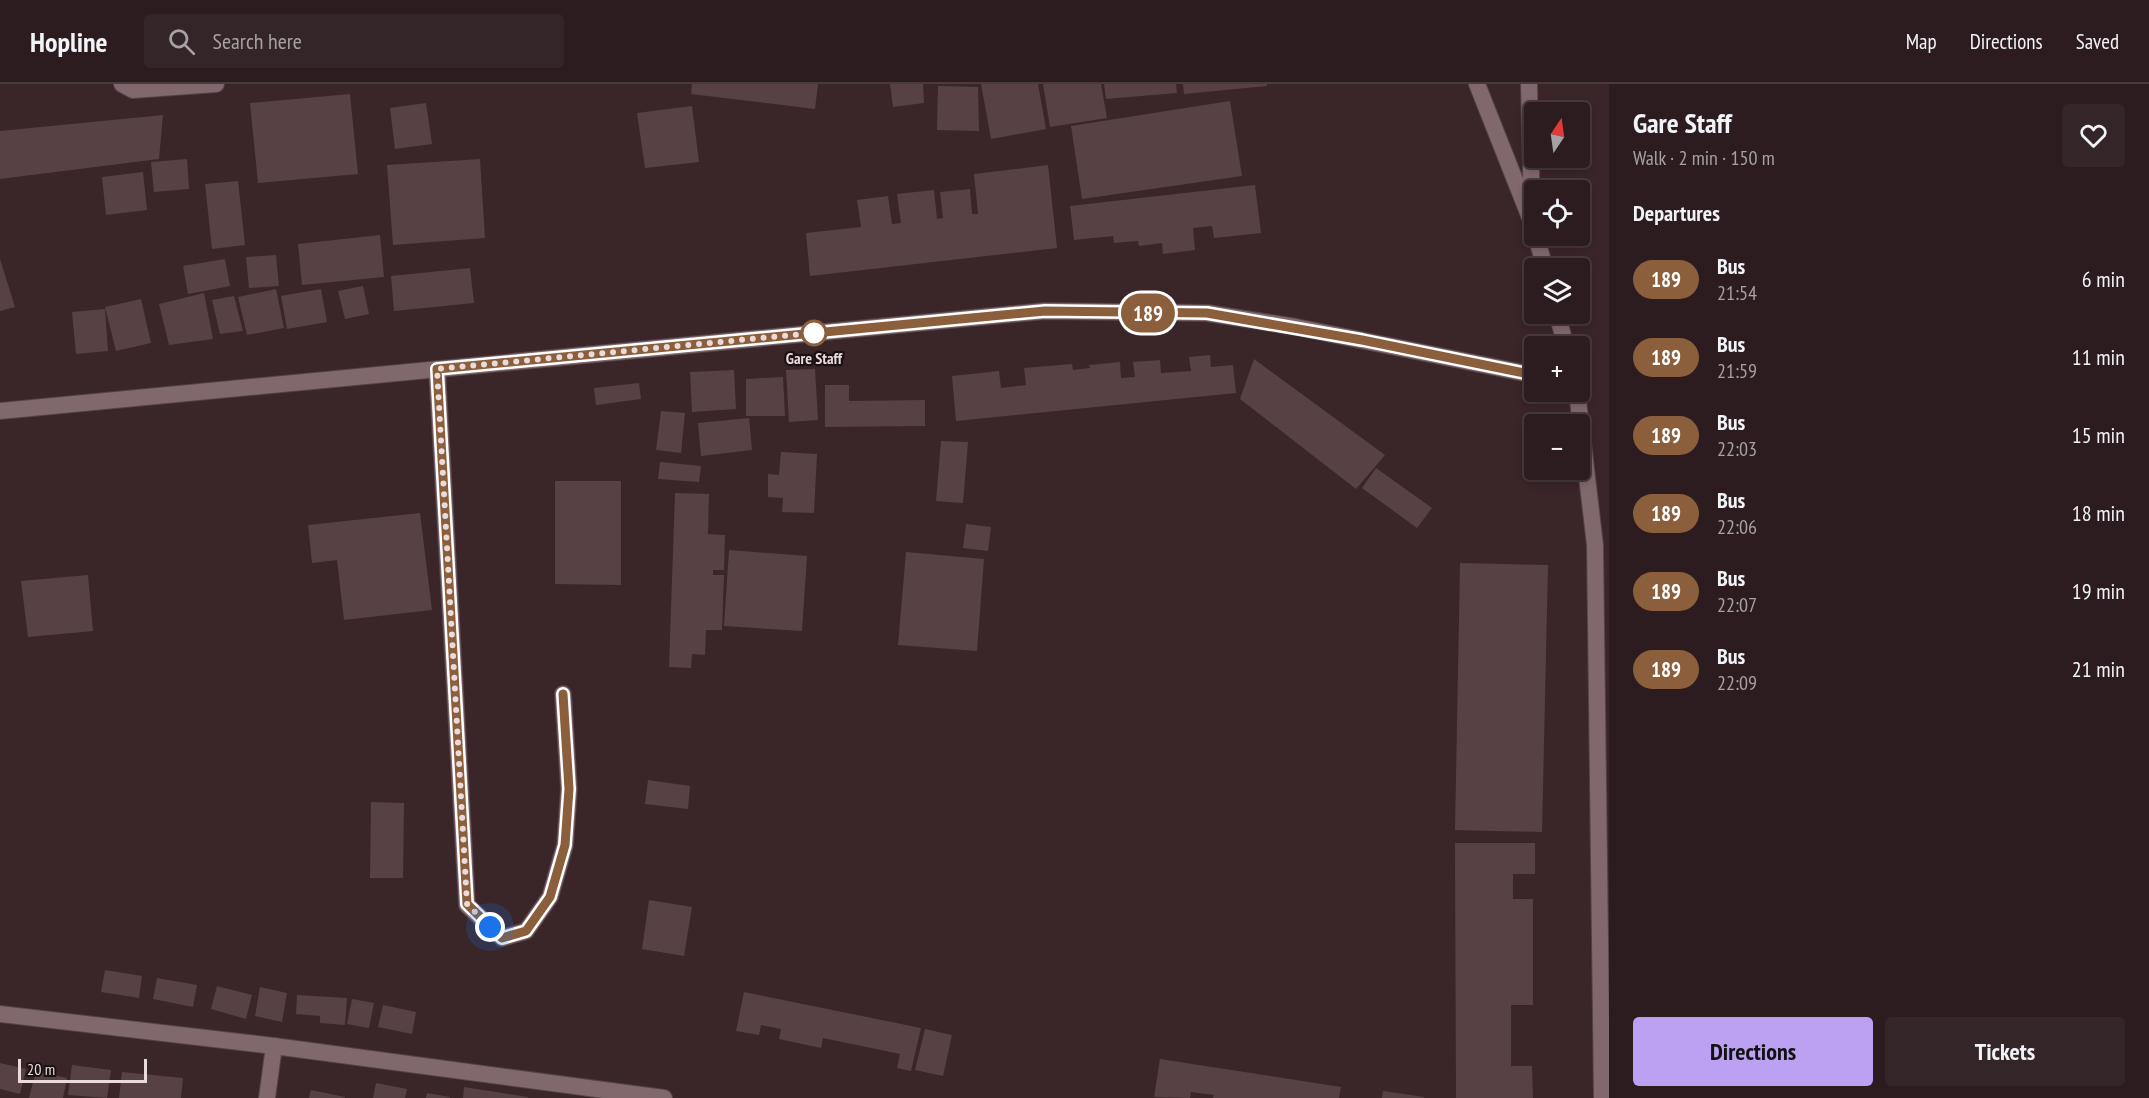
<!DOCTYPE html>
<meta charset="utf-8">
<style>
:root{--surface:#2c1c1f;--page:#342528;--text:#f1f3f6;--muted:#a6a1a4;--line:#483a3d;--accent:#bca0f2}
body{margin:0;font-family:"PT Sans Narrow",sans-serif;background:var(--page);color:var(--text);height:100vh;display:flex;flex-direction:column;font-size:22px;white-space:nowrap}
*{box-sizing:border-box;margin:0}
p{font-size:20px;color:var(--muted)}
.icon{flex:none;width:33px;height:33px;fill:none;stroke:currentColor;stroke-width:2;stroke-linecap:round;stroke-linejoin:round}
.map{position:relative;flex:1;overflow:hidden}
.sheet{display:flex;flex-direction:column;background:var(--surface);width:540px}
.sheet>*{flex:none}
.badge{padding:0 12px;border-radius:20px;font-size:21px;line-height:39px}
.needle{width:39px;rotate:13deg}
.controls{position:absolute;left:1524px;top:18px;display:grid;gap:12px}
.controls a{display:grid;place-items:center;width:66px;height:66px;border-radius:6px;background:var(--surface);box-shadow:0 3px 9px #0003,0 0 0 2px var(--line);font-size:30px}
.scale{position:absolute;left:18px;bottom:15px;width:129px;box-sizing:border-box;padding-left:6px;border:3px solid #e9dadc;border-top:0;font-size:16px;line-height:21px;white-space:nowrap;color:#e9dadc;-webkit-text-stroke:4px #1b1113;paint-order:stroke}
.you{position:absolute;width:30px;height:30px;margin:-15px;border:4px solid #fff;border-radius:50%;background:#1a73e8;box-shadow:0 0 0 9px #1a73e833}
.map>.badge{position:absolute;translate:-50% -50%;box-shadow:0 0 0 3px #fff}
h2{padding:0 24px;font-size:22px;line-height:54px}
.round{display:grid;place-items:center;flex:none;width:63px;height:63px;border-radius:6px;background:var(--page)}
.summary{display:flex;align-items:center;justify-content:space-between;height:102px;padding:0 24px}
h1{font-size:28px;font-weight:600;line-height:45px}
.cta{display:flex;gap:12px;margin-top:auto;padding:12px 24px}
.cta a{flex:1;height:69px;border-radius:6px;background:var(--accent);color:#111;font-size:24px;font-weight:600;line-height:69px;text-align:center}
.cta a+a{background:var(--page);color:var(--text)}
ul{padding:0;list-style:none}
li{display:flex;align-items:center;gap:18px;height:78px;padding:0 24px}
li div{flex:1}
li b{display:block;font-size:22px}
li em{font-style:normal}
li .badge{min-width:66px;font-weight:700;text-align:center}
header{display:flex;align-items:center;gap:36px;box-sizing:border-box;height:84px;padding:0 30px;background:var(--surface);border-bottom:2px solid var(--line)}
header strong{font-size:28px}
nav{display:flex;gap:33px;margin-inline-start:auto;font-size:21px}
.search{width:420px;height:54px;background:var(--page);display:flex;align-items:center;gap:15px;box-sizing:border-box;padding:0 21px;border-radius:6px;color:var(--muted);font-size:22px}
main{display:flex;flex:1;min-height:0}
.map>svg:first-child{display:block}
.building{fill:#584145}
.lines{fill:none;stroke-linecap:round;stroke-linejoin:round}
.service-casing{stroke:#544246;stroke-width:18}
.minor-casing{stroke:#544246;stroke-width:18}
.secondary-casing{stroke:#544246;stroke-width:18}
.service{stroke:#81686c;stroke-width:16}
.minor{stroke:#81686c;stroke-width:16}
.secondary{stroke:#81686c;stroke-width:16}
.line-casing{stroke:#fff;stroke-width:14}
.line{stroke:#8b5e3c;stroke-width:9}
.walk{stroke:#e9dadc;stroke-width:6;stroke-dasharray:0 10.8}
.stop-dot{fill:#fff;stroke:#8b5e3c;stroke-width:3}
.labels{text-anchor:middle;dominant-baseline:central;stroke-width:4.5;stroke-linejoin:round;paint-order:stroke}
.stop-label{font-size:16px;font-weight:bold;fill:#e9dadc;stroke:#1b1113}
</style>
<header>
<strong>Hopline</strong>
<div class="search"><svg class="icon" aria-label="search" viewBox="0 0 24 24"><circle cx="10" cy="10" r="6"/><path d="M15 15l6 6"/></svg>Search here</div>
<nav><a>Map</a><a>Directions</a><a>Saved</a></nav>
</header>
<main>
<div class="map">
<svg width="1609" height="1014" viewBox="0 0 1609 1014">
<rect width="100%" height="100%" fill="#3a2529"/>
<g class="building">
<polygon points="692,0 818,0 815,25 691,10"/>
<polygon points="890,0 923,0 924,19 893,23"/>
<polygon points="981,0 1038,0 1046,45 991,55"/>
<polygon points="1043,0 1101,0 1107,34 1050,43"/>
<polygon points="1104,0 1176,0 1177,9 1106,15"/>
<polygon points="1183,0 1267,0 1267,2 1184,10"/>
<polygon points="938,2 978,3 979,47 937,46"/>
<polygon points="350,10 358,90 258,99 250,19"/>
<polygon points="1230,17 1242,92 1082,115 1071,42"/>
<polygon points="426,19 432,60 395,65 390,24"/>
<polygon points="692,22 699,78 645,84 637,29"/>
<polygon points="163,31 159,75 0,95 0,47"/>
<polygon points="187,75 189,105 154,108 151,78"/>
<polygon points="480,75 485,154 393,161 387,81"/>
<polygon points="1048,81 1057,164 810,192 806,149 861,143 857,116 888,112 892,140 901,139 897,110 934,106 937,135 943,134 940,108 970,105 972,130 978,130 974,90"/>
<polygon points="143,88 147,126 106,131 102,93"/>
<polygon points="238,97 245,161 212,165 205,100"/>
<polygon points="1255,101 1261,149 1214,154 1212,142 1193,144 1195,166 1163,170 1162,159 1139,162 1138,157 1114,159 1113,152 1074,156 1070,122"/>
<polygon points="380,151 384,193 302,201 298,160"/>
<polygon points="276,171 279,202 249,204 246,173"/>
<polygon points="0,175 15,223 0,227"/>
<polygon points="225,175 230,202 188,210 183,182"/>
<polygon points="470,184 474,219 394,227 391,192"/>
<polygon points="363,202 369,230 345,235 338,207"/>
<polygon points="276,205 284,244 247,251 238,213"/>
<polygon points="321,205 327,238 287,245 281,212"/>
<polygon points="204,209 213,255 169,261 159,220"/>
<polygon points="234,212 243,247 220,250 212,216"/>
<polygon points="141,215 151,259 116,267 105,223"/>
<polygon points="105,225 108,267 76,270 72,228"/>
<polygon points="1210,271 1211,283 1233,281 1236,309 956,337 952,292 999,287 1001,304 1026,301 1024,284 1072,280 1073,286 1090,284 1089,281 1120,278 1121,294 1135,293 1133,278 1160,276 1161,289 1191,287 1189,273"/>
<polygon points="1254,275 1385,371 1356,405 1240,315"/>
<polygon points="815,285 818,336 789,338 786,286"/>
<polygon points="734,286 736,325 692,328 690,288"/>
<polygon points="783,293 785,332 746,332 746,295"/>
<polygon points="639,299 641,315 596,321 594,304"/>
<polygon points="825,301 849,301 849,317 925,316 925,342 825,343"/>
<polygon points="661,327 685,329 681,369 656,366"/>
<polygon points="749,334 752,366 701,372 698,339"/>
<polygon points="941,357 968,358 963,419 936,417"/>
<polygon points="781,368 817,370 814,429 782,428 783,414 768,413 768,390 779,391"/>
<polygon points="660,378 701,382 699,398 658,395"/>
<polygon points="1376,384 1432,424 1417,444 1362,404"/>
<polygon points="555,397 621,397 621,501 555,500"/>
<polygon points="675,409 709,410 708,450 725,451 724,486 713,486 713,491 724,491 722,546 706,546 705,571 692,570 691,584 669,583"/>
<polygon points="420,429 432,526 344,536 337,476 312,479 308,441"/>
<polygon points="966,440 991,443 988,467 963,464"/>
<polygon points="729,466 807,472 802,547 724,542"/>
<polygon points="906,468 984,475 977,567 898,561"/>
<polygon points="1460,479 1548,481 1542,748 1455,746"/>
<polygon points="88,491 93,547 28,553 21,497"/>
<polygon points="648,696 690,702 688,725 645,720"/>
<polygon points="371,718 404,719 403,794 370,794"/>
<polygon points="1455,759 1535,759 1535,790 1513,790 1513,815 1533,815 1533,921 1511,921 1511,982 1532,982 1533,1014 1456,1014"/>
<polygon points="649,816 692,823 684,872 642,865"/>
<polygon points="105,886 142,892 139,914 101,908"/>
<polygon points="157,894 197,901 193,923 153,915"/>
<polygon points="217,902 252,911 246,935 211,925"/>
<polygon points="260,903 287,909 282,938 255,932"/>
<polygon points="744,908 921,944 911,987 897,984 900,970 823,954 821,964 779,955 781,945 761,941 759,951 736,947"/>
<polygon points="297,911 347,914 345,941 320,939 320,932 296,930"/>
<polygon points="352,915 374,919 369,944 347,940"/>
<polygon points="383,921 416,928 412,950 378,943"/>
<polygon points="925,945 952,951 943,992 915,986"/>
<polygon points="1160,975 1341,1003 1339,1014 1213,1014 1214,1011 1191,1008 1190,1014 1154,1013"/>
<polygon points="0,979 26,985 20,1010 0,1005"/>
<polygon points="72,981 111,986 107,1014 68,1011"/>
<polygon points="36,987 67,994 63,1014 29,1014"/>
<polygon points="122,988 183,994 181,1014 119,1014"/>
<polygon points="376,999 407,1005 405,1014 373,1014"/>
<polygon points="464,1003 528,1013 528,1014 463,1014"/>
<polygon points="311,1006 345,1013 345,1014 309,1014"/>
<polygon points="1383,1007 1424,1013 1424,1014 1382,1014"/>
<polygon points="427,1009 450,1013 450,1014 426,1014"/>
</g>
<g class="lines">
<g class="service-casing">
<g id="service">
<polyline points="122,0 133,6 216,0"/>
<polyline points="437,285 467,821 502,854 526,847 550,813 565,761 569,705 563,610"/>
</g>
</g>
<g class="minor-casing">
<g id="minor">
<polyline points="0,327 1045,227 1207,229 1296,243 1534,291"/>
<polyline points="0,930 274,962 664,1014"/>
<polyline points="267,1014 274,962"/>
</g>
</g>
<g class="secondary-casing">
<g id="secondary">
<polyline points="1477,0 1534,144"/>
<polyline points="1529,0 1532,127"/>
<polyline points="1536,152 1545,184"/>
<polyline points="1557,230 1566,262"/>
<polyline points="1577,308 1595,461 1602,1014"/>
</g>
</g>
<use href="#service" class="service"/>
<use href="#minor" class="minor"/>
<use href="#secondary" class="secondary"/>
</g>
<g class="lines">
<g class="line-casing">
<polyline id="line" points="563,610 569,705 565,761 550,813 526,847 502,854 467,820 437,285 1045,227 1207,229 1362,256 1534,291"/>
</g>
<use href="#line" class="line"/>
<polyline class="walk" points="490,843 467,820 437,285 814,249"/>
</g>
<circle class="stop-dot" cx="814" cy="249" r="12"/>
<g class="labels">
<g class="stop-label">
<text x="814" y="274">Gare Staff</text>
</g>
</g>
</svg>
<div class="controls">
<a><svg class="needle" viewBox="-14 -14 28 28"><path d="M0-13l5 13h-10z" fill="#e53935"/><path d="M0 13l5-13h-10z" fill="#a6a1a4"/></svg></a>
<a><svg class="icon" aria-label="locate" viewBox="0 0 24 24"><circle cx="12" cy="12" r="6"/><path d="M12 2v4M12 18v4M2 12h4M18 12h4"/></svg></a>
<a><svg class="icon" aria-label="layers" viewBox="0 0 24 24"><path d="M12 4l9 5-9 5-9-5zM3 14l9 5 9-5"/></svg></a>
<a>+</a>
<a>−</a>
</div>
<div class="scale">20 m</div>
<div class="you" style="left:490px;top:843px"></div>
<b class="badge" style="left:1148px;top:229px;background:#8b5e3c;color:#fff">189</b>
</div>
<section class="sheet">
<div class="summary"><div><h1>Gare Staff</h1><p>Walk · 2 min · 150 m</p></div><a class="round"><svg class="icon" aria-label="heart" viewBox="0 0 24 24"><path d="M12 20l-8-8c-3-5 5-10 8-4 3-6 11-1 8 4z"/></svg></a></div>
<h2>Departures</h2>
<ul>
<li><span class="badge" style="background:#8b5e3c;color:#fff">189</span><div><b>Bus</b><p>21:54</p></div><em>6 min</em></li>
<li><span class="badge" style="background:#8b5e3c;color:#fff">189</span><div><b>Bus</b><p>21:59</p></div><em>11 min</em></li>
<li><span class="badge" style="background:#8b5e3c;color:#fff">189</span><div><b>Bus</b><p>22:03</p></div><em>15 min</em></li>
<li><span class="badge" style="background:#8b5e3c;color:#fff">189</span><div><b>Bus</b><p>22:06</p></div><em>18 min</em></li>
<li><span class="badge" style="background:#8b5e3c;color:#fff">189</span><div><b>Bus</b><p>22:07</p></div><em>19 min</em></li>
<li><span class="badge" style="background:#8b5e3c;color:#fff">189</span><div><b>Bus</b><p>22:09</p></div><em>21 min</em></li>
</ul>
<div class="cta"><a>Directions</a><a>Tickets</a></div>
</section>
</main>
